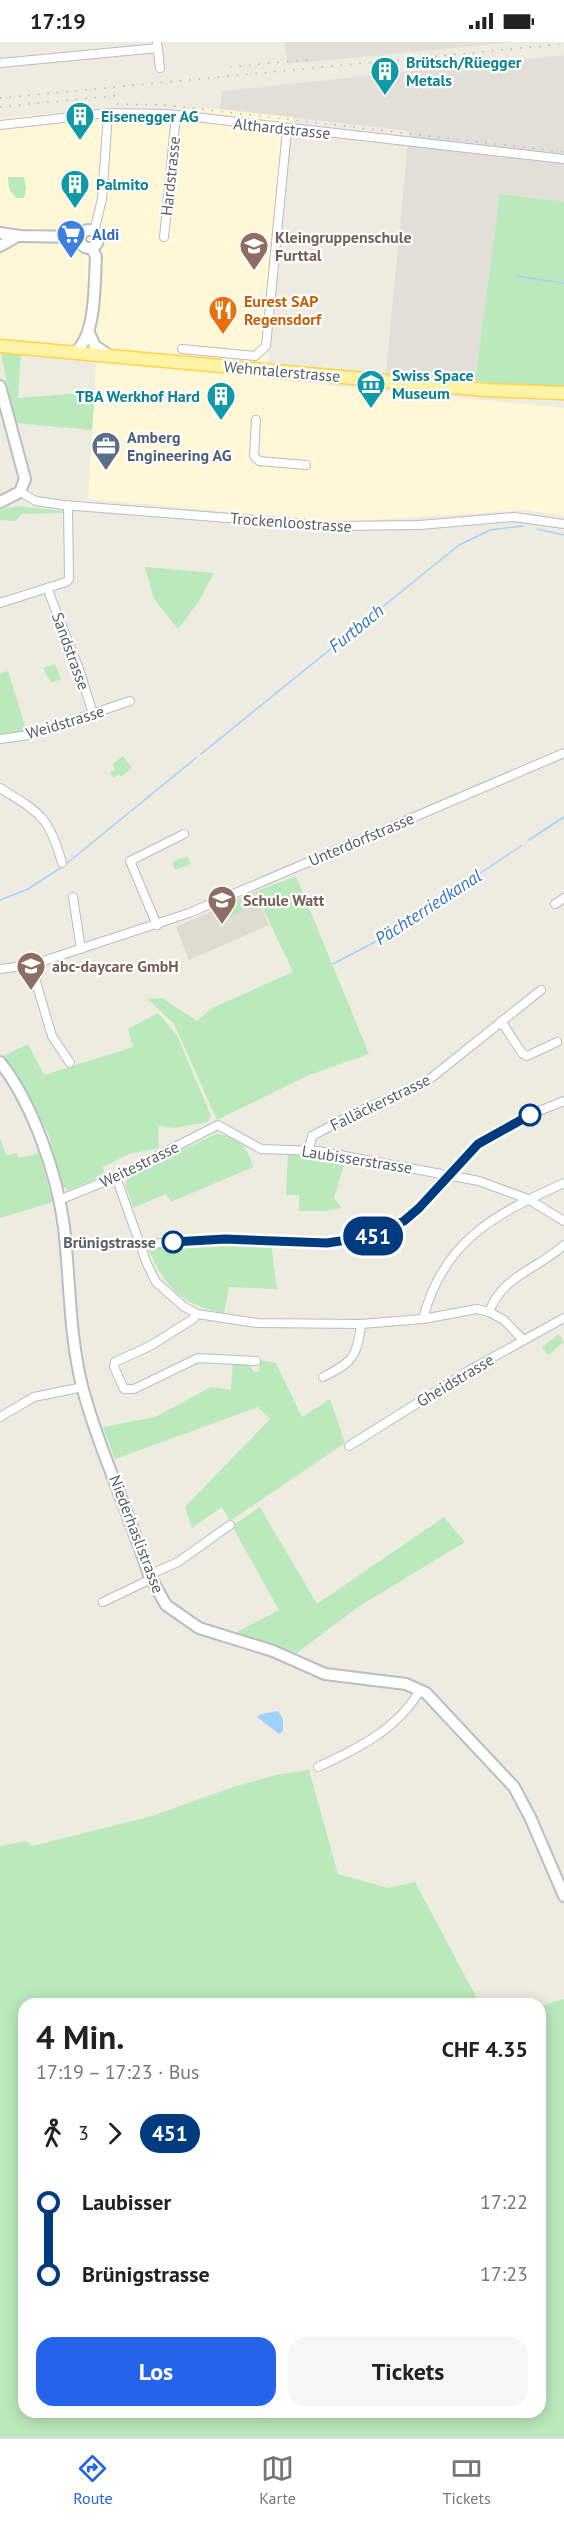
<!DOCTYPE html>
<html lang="de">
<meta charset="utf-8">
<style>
:root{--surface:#fff;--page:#f6f6f6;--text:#222;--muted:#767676;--line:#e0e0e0;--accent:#2563eb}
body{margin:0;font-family:"PT Sans",sans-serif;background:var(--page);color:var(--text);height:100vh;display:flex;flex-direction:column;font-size:22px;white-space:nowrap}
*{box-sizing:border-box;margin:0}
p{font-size:20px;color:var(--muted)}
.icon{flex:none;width:33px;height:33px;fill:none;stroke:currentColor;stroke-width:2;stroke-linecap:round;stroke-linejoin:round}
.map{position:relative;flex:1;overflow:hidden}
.panel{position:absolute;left:18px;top:1956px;width:528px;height:420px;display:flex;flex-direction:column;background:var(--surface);border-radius:18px;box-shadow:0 3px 15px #0003}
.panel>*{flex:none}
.badge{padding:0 12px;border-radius:20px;font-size:21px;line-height:39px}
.map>.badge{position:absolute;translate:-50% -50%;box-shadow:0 0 0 3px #fff}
.legs{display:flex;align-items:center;gap:9px;height:66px;padding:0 18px;font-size:20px}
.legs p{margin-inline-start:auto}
.summary{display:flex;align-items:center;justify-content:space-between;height:102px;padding:0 18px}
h1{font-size:33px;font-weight:800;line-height:45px}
.primary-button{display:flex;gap:12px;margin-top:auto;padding:12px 18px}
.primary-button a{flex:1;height:69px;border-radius:18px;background:var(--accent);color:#fff;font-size:24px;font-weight:800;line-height:69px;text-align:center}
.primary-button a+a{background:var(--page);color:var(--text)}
ul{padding:0 18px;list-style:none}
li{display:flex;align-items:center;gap:21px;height:72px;font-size:22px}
li i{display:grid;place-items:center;width:9px;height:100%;margin:0 8px;background:currentColor}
li i::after{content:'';width:15px;height:15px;margin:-8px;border:4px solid;border-radius:50%;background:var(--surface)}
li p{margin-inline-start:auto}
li:first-child i{background:linear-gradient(#0000 50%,currentColor 0)}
li:last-child i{background:linear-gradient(currentColor 50%,#0000 0)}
.status{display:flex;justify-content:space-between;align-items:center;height:42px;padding:0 30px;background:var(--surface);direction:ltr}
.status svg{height:16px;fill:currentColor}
.menu{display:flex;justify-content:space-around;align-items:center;height:84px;border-top:2px solid var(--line);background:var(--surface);font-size:16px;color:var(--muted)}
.menu a{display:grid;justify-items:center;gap:3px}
.menu .current{color:var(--accent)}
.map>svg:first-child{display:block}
.commercial{fill:#fff7d5}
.industrial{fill:#e2dfd9}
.education{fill:#dedbd0}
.green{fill:#bae9bc}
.water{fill:#a0d2ff}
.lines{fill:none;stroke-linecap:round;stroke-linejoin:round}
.stream{stroke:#a0d2ff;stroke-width:1.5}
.street-casing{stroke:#b9bcc2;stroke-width:10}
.secondary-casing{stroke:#babdc4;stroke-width:14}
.primary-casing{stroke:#ffd449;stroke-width:15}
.street{stroke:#fff;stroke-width:8}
.secondary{stroke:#fff;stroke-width:10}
.primary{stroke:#fff4a5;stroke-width:12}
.rail{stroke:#b5b6b7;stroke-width:1.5;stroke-dasharray:1.5 8;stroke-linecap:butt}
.line-1-casing{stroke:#fff;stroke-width:14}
.line-1{stroke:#003b80;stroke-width:9}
.stop-1-dot{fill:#fff;stroke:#003b80;stroke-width:3}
.labels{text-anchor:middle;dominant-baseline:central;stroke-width:4.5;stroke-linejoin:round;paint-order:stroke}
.culture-label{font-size:16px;font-weight:bold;fill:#0d838f;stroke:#fff;text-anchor:start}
.street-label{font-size:16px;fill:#5a5e64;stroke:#fff}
.shop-label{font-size:16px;font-weight:bold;fill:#366cbe;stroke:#fff;text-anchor:start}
.education-label{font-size:16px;font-weight:bold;fill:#785e54;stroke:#fff;text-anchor:start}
.food-label{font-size:16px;font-weight:bold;fill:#c56008;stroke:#fff;text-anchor:start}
.service-label{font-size:16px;font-weight:bold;fill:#4e5e75;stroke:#fff;text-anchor:start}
.stop-label{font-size:16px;font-weight:bold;fill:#5a5e64;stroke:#fff;text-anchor:end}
.water-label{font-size:18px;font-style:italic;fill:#3575c6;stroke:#fff}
</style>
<div class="status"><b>17:19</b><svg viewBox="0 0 49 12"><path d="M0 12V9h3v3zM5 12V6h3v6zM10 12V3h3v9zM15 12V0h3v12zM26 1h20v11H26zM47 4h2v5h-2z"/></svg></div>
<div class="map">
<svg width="564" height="2395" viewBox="0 0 564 2395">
<rect width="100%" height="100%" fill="#eeece1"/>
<polygon class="commercial" points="111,66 220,67 293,75 266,337 564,366 564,474 526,468 341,480 88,457 97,306 0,297 0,76"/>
<g class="industrial">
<polygon points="284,0 514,0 288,22"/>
<polygon points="564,13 564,160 501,152 475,339 386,331 409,89 220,67 222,49"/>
</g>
<polygon class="education" points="254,850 269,883 189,918 176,885"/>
<g class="green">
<polygon points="8,135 24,135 26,147 24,156 16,156 9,147"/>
<polygon points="500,152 564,160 564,345 536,346 475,339"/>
<polygon points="1,312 21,312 18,356 95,350 92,388 15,381"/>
<polygon points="18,464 63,469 64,471 22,472 15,479 0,478 0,467"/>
<polygon points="145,525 214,531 199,559 178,587 154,557"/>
<polygon points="55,622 61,637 51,641 43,626"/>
<polygon points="8,629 27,690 0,695 0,632"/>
<polygon points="123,714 132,726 121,735 119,732 114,736 110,731 115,727 112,723"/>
<polygon points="187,814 191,822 175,828 172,820"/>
<polygon points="296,834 369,1012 309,1033 217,1078 174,982 148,957 162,956 197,979 212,966 293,930 255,850"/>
<polygon points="238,858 243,869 226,877 221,866"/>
<polygon points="158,971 177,993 211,1074 208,1080 174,1086 158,1084 159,1106 129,1112 103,1125 105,1133 69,1148 62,1144 48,1091 3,1014 28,1002 44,1033 133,1005 128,987"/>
<path d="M216 1092C237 1093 248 1105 253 1125L171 1160 166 1152 133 1166 125 1142 129 1133Z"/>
<polygon points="0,1096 6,1113 17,1111 19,1116 39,1111 53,1160 0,1176"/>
<polygon points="288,1109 322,1111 346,1116 334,1156 342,1166 325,1169 299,1169 299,1153 286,1153"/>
<path d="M225 1200 271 1202 277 1247 229 1245 224 1271C181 1263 166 1246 148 1207Z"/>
<polygon points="559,1292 564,1300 548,1313 542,1305"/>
<polygon points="260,1318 276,1321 302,1375 330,1357 345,1401 230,1479 222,1465 192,1486 185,1465 270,1377 258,1365 115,1417 103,1385 155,1375 211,1345 231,1348 233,1319 247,1319 254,1330 259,1329"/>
<polygon points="260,1465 317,1562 444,1475 465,1500 358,1565 297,1611 235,1591 279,1568 232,1484"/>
<polygon points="309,1728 338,1832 388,1846 415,1840 480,1962 24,1962 24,2370 540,2370 540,1964 564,1957 564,2395 0,2395 0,1804 26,1799 32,1804 152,1774 233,1745 276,1733"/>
</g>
<polygon class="water" points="278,1669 283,1677 283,1689 279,1692 257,1675 261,1672"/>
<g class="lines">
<g class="stream">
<polyline points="516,234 564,241"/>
<polyline points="537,487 564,493"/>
<polyline points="201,712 459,503 490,488 523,484"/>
<polyline points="529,798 564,775"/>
<polyline points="66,822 196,716"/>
<polyline points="0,858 28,847 62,825"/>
<polyline points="333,922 386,894 521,804"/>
</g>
<g class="street-casing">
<g id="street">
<polyline points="157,0 160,26"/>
<polyline points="0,21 158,6"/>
<polyline points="0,83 108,71 168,72 564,117"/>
<polyline points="94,190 102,157 108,71"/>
<polyline points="164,195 176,73"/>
<polyline points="182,307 255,314 266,304 287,88"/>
<polyline points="256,378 254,414 259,419 306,423"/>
<polyline points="20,450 36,459 63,463 331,484 420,483 514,475 564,482"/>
<polyline points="47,546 79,627 93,672"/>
<polyline points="0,561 66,540 69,537 68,463"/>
<polyline points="0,697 29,693 130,659"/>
<path d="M0 746C40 771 49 774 62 821"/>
<polyline points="73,855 81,907"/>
<polyline points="555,862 564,856"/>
<polyline points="157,883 130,819 184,792"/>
<polyline points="31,923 52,994 70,1021"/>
<polyline points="0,927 31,923 189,871 564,711"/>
<polyline points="501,979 522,1011 527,1014 557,1000"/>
<polyline points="309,1108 312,1094 355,1071 426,1040 541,948"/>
<polyline points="116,1135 147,1222 156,1240 183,1264 197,1272 257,1281 361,1282 423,1277 477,1267 489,1270 504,1278 523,1298"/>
<polyline points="59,1158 116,1135 218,1083 261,1107 318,1109 479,1139 528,1157 564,1179"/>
<path d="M141 1206 152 1202C178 1200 204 1197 229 1197 278 1198 336 1210 383 1190 425 1171 439 1135 472 1107 498 1084 532 1072 564 1059"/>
<path d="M489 1270C503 1233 538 1227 564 1203"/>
<polyline points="197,1272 193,1277 150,1304 115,1320 114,1325 124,1347 134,1347 198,1316 256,1319"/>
<path d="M423 1277C443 1198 496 1172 564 1141"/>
<path d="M323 1335C353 1320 357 1315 361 1282"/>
<polyline points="0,1375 34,1355 83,1345"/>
<polyline points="349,1404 470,1328 564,1276"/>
<polyline points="149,1533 178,1520 230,1483"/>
<polyline points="103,1560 151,1537"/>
<path d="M318 1725C357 1707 398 1687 420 1648"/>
</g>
</g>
<g class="secondary-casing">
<g id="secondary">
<circle cx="89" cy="197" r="9"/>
<polyline points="0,191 20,194 80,195"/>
<polyline points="0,204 18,194"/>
<polyline points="89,291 95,304 110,314"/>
<path d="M74 311C97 294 94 242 96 215L92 206"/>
<polyline points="0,344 25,437 20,450 0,460"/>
<path d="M0 1020C33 1062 57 1132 64 1185 70 1237 69 1292 82 1344 99 1408 129 1470 149 1533L166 1563 199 1586 273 1609 325 1632 406 1642 426 1651 514 1745 530 1775 564 1854"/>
</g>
</g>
<g class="primary-casing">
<polyline id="primary" points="0,304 486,348 564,351"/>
</g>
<use href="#street" class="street"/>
<use href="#secondary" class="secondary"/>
<use href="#primary" class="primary"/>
<g class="rail">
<polyline points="230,25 314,17"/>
<polyline points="0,56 564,2"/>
<polyline points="117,62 166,63 564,110"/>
<polyline points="0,65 122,53"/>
</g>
</g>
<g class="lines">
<g class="line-1-casing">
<polyline id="line-1" points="173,1200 225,1197 327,1201 373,1194 404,1179 419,1166 478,1102 530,1073"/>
</g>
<use href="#line-1" class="line-1"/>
</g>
<defs>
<g id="building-pin" transform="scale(1.5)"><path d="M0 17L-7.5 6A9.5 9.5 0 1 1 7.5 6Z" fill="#0f9aa8" stroke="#fff"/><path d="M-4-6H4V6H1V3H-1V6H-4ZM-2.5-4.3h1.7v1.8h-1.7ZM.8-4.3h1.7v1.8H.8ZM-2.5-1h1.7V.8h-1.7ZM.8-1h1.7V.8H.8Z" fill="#fff"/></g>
<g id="supermarket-pin" transform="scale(1.5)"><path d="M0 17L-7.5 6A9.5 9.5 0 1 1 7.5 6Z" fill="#3f7fe0" stroke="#fff"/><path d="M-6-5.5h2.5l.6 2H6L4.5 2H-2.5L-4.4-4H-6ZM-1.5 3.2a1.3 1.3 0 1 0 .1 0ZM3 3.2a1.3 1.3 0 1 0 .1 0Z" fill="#fff"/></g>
<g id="school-pin" transform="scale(1.5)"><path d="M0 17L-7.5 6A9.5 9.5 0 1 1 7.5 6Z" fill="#8d6e63" stroke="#fff"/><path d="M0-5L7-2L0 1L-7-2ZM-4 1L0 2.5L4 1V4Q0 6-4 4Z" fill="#fff"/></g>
<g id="restaurant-pin" transform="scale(1.5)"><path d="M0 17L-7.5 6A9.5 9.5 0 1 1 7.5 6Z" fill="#e8710a" stroke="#fff"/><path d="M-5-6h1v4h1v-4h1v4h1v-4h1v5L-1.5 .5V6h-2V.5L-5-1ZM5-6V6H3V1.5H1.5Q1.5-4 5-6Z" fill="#fff"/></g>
<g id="museum-pin" transform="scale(1.5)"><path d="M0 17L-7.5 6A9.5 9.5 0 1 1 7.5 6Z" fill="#0f9aa8" stroke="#fff"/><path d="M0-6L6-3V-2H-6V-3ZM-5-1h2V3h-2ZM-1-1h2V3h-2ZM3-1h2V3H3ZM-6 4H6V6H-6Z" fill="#fff"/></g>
<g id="office-pin" transform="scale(1.5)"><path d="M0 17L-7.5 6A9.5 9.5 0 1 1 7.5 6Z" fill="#5c6f8a" stroke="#fff"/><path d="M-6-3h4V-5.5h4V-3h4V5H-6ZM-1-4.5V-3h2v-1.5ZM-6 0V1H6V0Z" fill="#fff"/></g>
</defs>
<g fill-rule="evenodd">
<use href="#building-pin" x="385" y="29"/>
<use href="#building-pin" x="80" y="74"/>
<use href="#building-pin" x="75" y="142"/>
<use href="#supermarket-pin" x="71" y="192"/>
<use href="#school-pin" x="254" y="204"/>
<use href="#restaurant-pin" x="223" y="268"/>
<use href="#museum-pin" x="371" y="342"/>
<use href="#building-pin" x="221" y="354"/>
<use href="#office-pin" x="106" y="404"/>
<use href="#school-pin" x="222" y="858"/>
<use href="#school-pin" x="31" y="924"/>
</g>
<g class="stop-1-dot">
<circle cx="530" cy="1073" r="10"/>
<circle cx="173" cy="1200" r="10"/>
</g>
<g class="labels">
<g class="culture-label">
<text x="406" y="20">Brütsch/Rüegger<tspan x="406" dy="18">Metals</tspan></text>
<text x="101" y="74">Eisenegger AG</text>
<text x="96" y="142">Palmito</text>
<text x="392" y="333">Swiss Space<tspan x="392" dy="18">Museum</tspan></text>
<text x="200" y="354" text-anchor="end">TBA Werkhof Hard</text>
</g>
<g class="street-label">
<text transform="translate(282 86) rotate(6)">Althardstrasse</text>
<text transform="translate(170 134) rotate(-84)">Hardstrasse</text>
<text transform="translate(282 329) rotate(5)">Wehntalerstrasse</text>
<text transform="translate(291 480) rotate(4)">Trockenloostrasse</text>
<text transform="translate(71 609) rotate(70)">Sandstrasse</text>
<text transform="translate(65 680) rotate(-17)">Weidstrasse</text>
<text transform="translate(361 797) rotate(-23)">Unterdorfstrasse</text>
<text transform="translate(380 1060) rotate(-26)">Falläckerstrasse</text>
<text transform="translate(357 1117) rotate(9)">Laubisserstrasse</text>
<text transform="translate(139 1122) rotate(-26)">Weitestrasse</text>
<text transform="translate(455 1338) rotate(-31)">Gheidstrasse</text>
<text transform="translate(137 1492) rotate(69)">Niederhaslistrasse</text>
</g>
<g class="shop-label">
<text x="92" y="192">Aldi</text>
</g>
<g class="education-label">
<text x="275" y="195">Kleingruppenschule<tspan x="275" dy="18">Furttal</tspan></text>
<text x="243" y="858">Schule Watt</text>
<text x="52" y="924">abc-daycare GmbH</text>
</g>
<g class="food-label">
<text x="244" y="259">Eurest SAP<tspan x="244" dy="18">Regensdorf</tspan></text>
</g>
<g class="service-label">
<text x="127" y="395">Amberg<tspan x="127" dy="18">Engineering AG</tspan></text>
</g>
<g class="stop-label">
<text x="156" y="1200">Brünigstrasse</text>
</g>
<g class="water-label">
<text transform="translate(356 586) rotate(-39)">Furtbach</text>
<text transform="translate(428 865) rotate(-33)">Pächterriedkanal</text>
</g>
</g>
</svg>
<b class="badge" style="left:373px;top:1194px;background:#003b80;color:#fff">451</b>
<section class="panel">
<div class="summary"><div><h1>4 Min.</h1><p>17:19 – 17:23 · Bus</p></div><b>CHF 4.35</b></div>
<div class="legs"><svg class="icon" aria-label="walk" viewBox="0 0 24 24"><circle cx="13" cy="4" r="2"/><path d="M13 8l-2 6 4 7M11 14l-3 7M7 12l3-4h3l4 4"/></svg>3<svg class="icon" aria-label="forward" viewBox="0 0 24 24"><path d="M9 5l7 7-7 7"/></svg><b class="badge" style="background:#003b80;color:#fff">451</b></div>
<ul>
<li><i style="color:#003b80"></i><b>Laubisser</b><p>17:22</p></li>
<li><i style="color:#003b80"></i><b>Brünigstrasse</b><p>17:23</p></li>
</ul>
<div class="primary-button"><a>Los</a><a>Tickets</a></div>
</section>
</div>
<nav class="menu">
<a class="current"><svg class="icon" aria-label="directions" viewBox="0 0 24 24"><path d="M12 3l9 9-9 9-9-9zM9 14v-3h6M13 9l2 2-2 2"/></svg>Route</a>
<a><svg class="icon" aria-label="map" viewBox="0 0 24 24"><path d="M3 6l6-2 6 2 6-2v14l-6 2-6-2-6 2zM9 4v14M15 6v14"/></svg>Karte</a>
<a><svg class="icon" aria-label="tickets" viewBox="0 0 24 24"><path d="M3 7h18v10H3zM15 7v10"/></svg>Tickets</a>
</nav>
